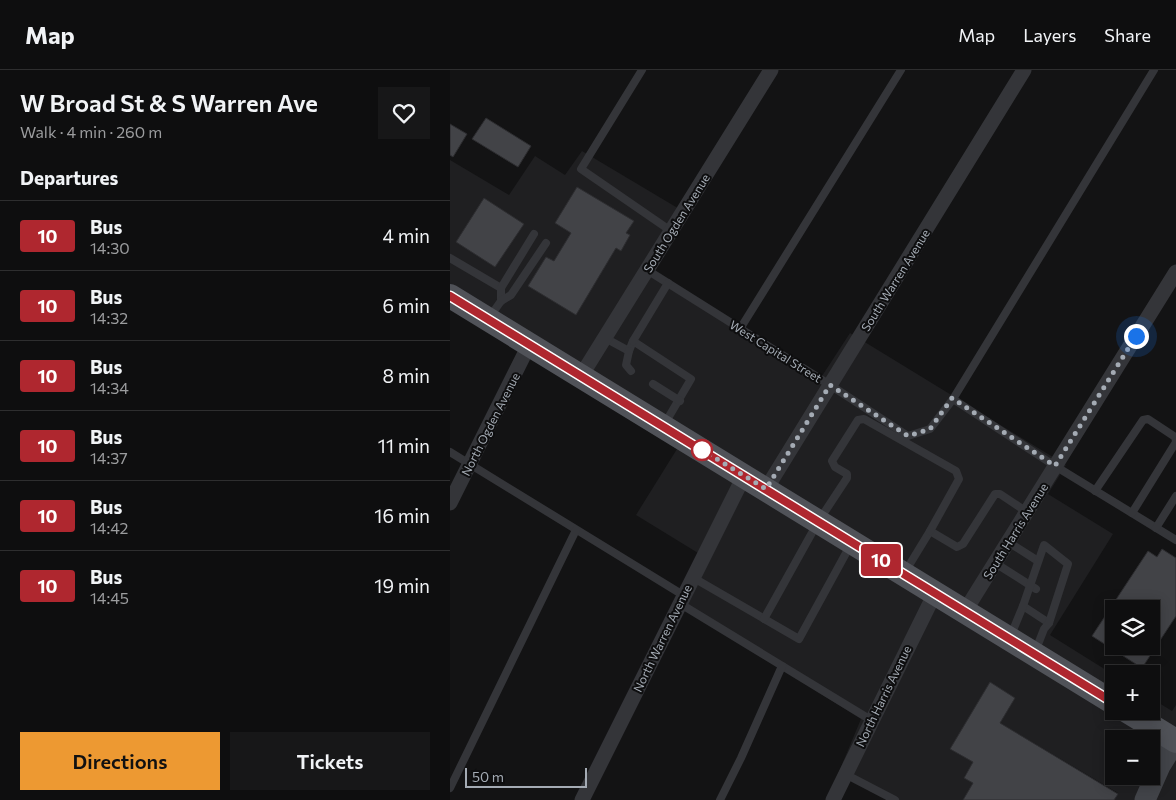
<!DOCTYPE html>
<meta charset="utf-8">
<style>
:root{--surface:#0e0e0f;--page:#171718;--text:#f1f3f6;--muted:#9b9c9e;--line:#2e2e2f;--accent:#ed9932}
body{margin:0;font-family:Commissioner,sans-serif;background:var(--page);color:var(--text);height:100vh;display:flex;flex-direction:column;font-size:19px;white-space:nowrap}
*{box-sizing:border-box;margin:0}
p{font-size:16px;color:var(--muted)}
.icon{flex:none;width:28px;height:28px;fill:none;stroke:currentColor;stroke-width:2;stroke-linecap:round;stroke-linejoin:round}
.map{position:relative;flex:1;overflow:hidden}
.details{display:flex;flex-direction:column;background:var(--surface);width:450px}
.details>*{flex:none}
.badge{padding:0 10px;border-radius:4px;font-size:18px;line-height:32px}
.fabs{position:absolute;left:655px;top:530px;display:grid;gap:10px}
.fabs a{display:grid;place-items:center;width:55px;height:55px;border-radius:0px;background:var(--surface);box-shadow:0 2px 12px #0003,0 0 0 1px var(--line);font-size:25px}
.scale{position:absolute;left:15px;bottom:12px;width:122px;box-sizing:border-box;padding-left:5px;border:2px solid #a4abb4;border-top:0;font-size:14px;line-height:18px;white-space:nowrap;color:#a4abb4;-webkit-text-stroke:4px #0e0e0f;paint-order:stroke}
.you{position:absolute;width:25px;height:25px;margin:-12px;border:4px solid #fff;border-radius:50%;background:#1a73e8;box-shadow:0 0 0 8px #1a73e833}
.map>.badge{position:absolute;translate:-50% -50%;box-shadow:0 0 0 2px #fff}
h2{padding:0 20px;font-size:19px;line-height:45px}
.round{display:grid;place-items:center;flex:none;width:52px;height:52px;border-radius:0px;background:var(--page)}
.headline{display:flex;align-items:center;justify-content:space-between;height:85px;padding:0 20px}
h1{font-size:24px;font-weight:600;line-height:38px}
.button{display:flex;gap:10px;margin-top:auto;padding:10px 20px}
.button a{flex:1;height:58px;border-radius:0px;background:var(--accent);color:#111;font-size:20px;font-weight:600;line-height:58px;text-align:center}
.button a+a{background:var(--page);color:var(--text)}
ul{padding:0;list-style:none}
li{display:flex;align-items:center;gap:15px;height:70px;padding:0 20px;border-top:1px solid var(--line)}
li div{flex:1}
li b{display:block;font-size:19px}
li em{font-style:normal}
li .badge{min-width:55px;font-weight:700;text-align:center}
header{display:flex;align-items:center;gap:30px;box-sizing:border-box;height:70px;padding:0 25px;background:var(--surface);border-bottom:1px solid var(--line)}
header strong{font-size:24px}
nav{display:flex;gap:28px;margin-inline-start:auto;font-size:18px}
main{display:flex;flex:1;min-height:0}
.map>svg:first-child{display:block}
.built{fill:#1f1f21;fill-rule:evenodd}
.building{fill:#424347;stroke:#2d2d30;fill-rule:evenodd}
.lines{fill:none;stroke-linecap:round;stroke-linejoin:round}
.service{stroke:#343539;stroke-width:8}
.minor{stroke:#343539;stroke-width:15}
.secondary{stroke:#424449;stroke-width:21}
.primary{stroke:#505258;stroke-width:24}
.line-casing{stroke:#fff;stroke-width:11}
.line{stroke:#af272f;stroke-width:8}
.walk{stroke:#a4abb4;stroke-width:5;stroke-dasharray:0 9}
.stop-dot{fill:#fff;stroke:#af272f;stroke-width:2.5}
.labels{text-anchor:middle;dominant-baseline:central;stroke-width:4;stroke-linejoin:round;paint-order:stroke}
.street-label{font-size:12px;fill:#a4abb4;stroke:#0e0e0f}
</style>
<header>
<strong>Map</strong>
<nav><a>Map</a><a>Layers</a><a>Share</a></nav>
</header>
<main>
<section class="details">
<div class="headline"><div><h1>W Broad St &amp; S Warren Ave</h1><p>Walk · 4 min · 260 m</p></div><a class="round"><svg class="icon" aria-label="heart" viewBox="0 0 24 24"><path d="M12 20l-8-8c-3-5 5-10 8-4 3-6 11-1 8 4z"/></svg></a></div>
<h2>Departures</h2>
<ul>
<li><span class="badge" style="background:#af272f;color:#fff">10</span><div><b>Bus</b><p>14:30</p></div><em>4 min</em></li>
<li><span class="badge" style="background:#af272f;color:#fff">10</span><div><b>Bus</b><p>14:32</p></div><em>6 min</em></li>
<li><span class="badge" style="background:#af272f;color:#fff">10</span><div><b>Bus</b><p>14:34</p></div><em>8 min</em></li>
<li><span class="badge" style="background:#af272f;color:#fff">10</span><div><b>Bus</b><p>14:37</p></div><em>11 min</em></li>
<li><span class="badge" style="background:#af272f;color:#fff">10</span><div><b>Bus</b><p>14:42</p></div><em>16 min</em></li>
<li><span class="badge" style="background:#af272f;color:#fff">10</span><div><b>Bus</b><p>14:45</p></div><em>19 min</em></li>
</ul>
<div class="button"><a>Directions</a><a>Tickets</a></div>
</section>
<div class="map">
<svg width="726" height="730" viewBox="0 0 726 730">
<rect width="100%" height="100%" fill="#131314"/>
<path class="built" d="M132 81 231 140 195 196 372 306 400 263 616 395 598 424 663 464 600 565 664 605V641H701V628L722 641 726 635V730H664L668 723 550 653 565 628 540 613 500 679 523 692 514 707 523 713 513 730H439L388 704 411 649 224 532 248 483 186 445 227 379 0 239V90L59 125 85 86 115 105ZM664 669H701V706H664Z"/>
<g class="building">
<polygon points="36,48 81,76 68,97 22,69"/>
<polygon points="0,54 17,64 3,87 0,85"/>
<polygon points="127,117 184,151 176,163 180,165 171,181 166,178 126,245 78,216 96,187 104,191 121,163 105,153"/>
<polygon points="34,128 74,154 45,197 6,172"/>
<path d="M712 479 726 488V546L692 598 642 566 698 481 707 487ZM664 539H701V576H664Z"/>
<polygon points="540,612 565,628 550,653 668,724 664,730 513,730 523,713 514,708 523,692 500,679"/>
</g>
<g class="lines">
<g class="service">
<polyline points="192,0 131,99 221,161"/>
<polyline points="0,188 51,218"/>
<polyline points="197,200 380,315 458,366 480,359 503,329 605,396 726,470"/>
<polyline points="51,231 51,218 84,164"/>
<polyline points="39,248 51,231 61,225 96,173"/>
<polyline points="290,259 451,0"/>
<polyline points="155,268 179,281 183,271 241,309 214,355"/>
<polyline points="183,271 218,213"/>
<polyline points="179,281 176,295 181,301"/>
<polyline points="203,314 230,331"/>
<polyline points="503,329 704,0"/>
<polyline points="0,382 233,525"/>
<polyline points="645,421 693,350 698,349 725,367 726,371"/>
<polyline points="682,443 726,372"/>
<polyline points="706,458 726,426"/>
<polyline points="558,472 588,491"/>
<polyline points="545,493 586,519"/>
<polyline points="455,502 480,461 507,477 513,474 545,424 550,424 577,442"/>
<polyline points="242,507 349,569 401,474"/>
<polyline points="229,533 421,650"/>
<polyline points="573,536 599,553"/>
<polyline points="314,549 368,452 397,408 397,404 385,397 382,391 408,350 414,349 506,401 509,409 480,461"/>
<polyline points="561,565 573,536 594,475 618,494 599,553 594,559 585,582"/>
<polyline points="395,704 445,730"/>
<polyline points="0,718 126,460"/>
<polyline points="270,730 291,688 332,596"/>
</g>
<g class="minor">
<polyline points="131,306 321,0"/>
<polyline points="316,419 574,0"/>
<polyline points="0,433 79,275"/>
<polyline points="515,541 726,202"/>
<polyline points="132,730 294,406"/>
<polyline points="383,730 485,523"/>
</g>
<polyline class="secondary" points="695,730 710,696 726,670"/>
<g class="primary">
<polyline points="0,226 664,633"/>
<polyline points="677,641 726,671"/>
</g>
</g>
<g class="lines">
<g class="line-casing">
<polyline id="line" points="0,226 664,633"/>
</g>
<use href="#line" class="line"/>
<polyline class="walk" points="252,380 316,419 380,315 458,366 480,359 502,328 605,396 686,266"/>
</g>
<circle class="stop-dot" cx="252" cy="380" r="10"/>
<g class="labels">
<g class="street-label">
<text transform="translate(226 153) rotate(-58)">South Ogden Avenue</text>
<text transform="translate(445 210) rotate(-58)">South Warren Avenue</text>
<text transform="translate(326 281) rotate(32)">West Capital Street</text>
<text transform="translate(40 354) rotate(-63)">North Ogden Avenue</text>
<text transform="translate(565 461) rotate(-58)">South Harris Avenue</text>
<text transform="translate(212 568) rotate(-64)">North Warren Avenue</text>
<text transform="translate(433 626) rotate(-64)">North Harris Avenue</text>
</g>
</g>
</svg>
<div class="fabs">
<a><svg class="icon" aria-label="layers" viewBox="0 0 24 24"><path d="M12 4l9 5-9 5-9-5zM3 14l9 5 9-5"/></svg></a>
<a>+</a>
<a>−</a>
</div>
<div class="scale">50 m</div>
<div class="you" style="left:686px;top:266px"></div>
<b class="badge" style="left:431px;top:490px;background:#af272f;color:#fff">10</b>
</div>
</main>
